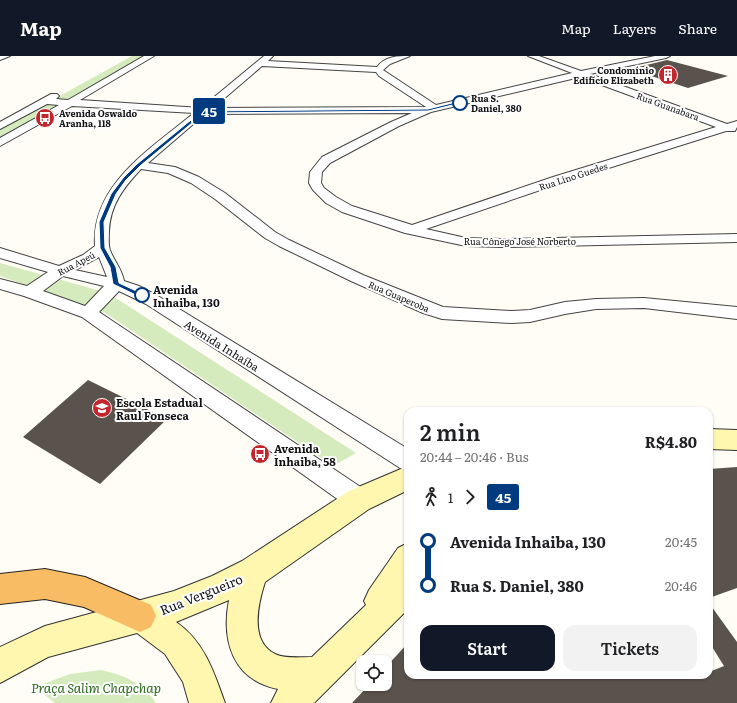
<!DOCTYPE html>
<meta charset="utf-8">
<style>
:root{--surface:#fff;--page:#f2f2f2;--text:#202124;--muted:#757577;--accent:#111827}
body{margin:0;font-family:Literata,serif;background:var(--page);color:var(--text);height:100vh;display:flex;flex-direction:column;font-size:15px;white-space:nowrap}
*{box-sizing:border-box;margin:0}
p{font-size:13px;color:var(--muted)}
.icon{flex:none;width:22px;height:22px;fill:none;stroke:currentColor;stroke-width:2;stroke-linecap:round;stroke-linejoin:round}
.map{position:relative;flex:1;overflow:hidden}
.drawer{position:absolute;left:404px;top:351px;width:309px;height:272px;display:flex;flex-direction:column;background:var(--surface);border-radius:12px;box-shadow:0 1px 3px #0004}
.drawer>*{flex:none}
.badge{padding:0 8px;border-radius:3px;font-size:14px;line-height:26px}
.buttons{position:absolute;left:356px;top:599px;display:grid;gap:8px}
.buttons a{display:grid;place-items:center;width:36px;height:36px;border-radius:8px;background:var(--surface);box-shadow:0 1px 3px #0004;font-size:20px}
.map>.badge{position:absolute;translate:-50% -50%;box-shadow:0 0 0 2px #fff}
.legs{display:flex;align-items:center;gap:6px;height:44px;padding:0 16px;font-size:13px}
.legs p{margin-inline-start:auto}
.head{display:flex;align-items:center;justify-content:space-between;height:68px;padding:0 16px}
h1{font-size:22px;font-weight:600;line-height:30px}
.cta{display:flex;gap:8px;margin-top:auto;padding:8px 16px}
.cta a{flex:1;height:46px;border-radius:12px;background:var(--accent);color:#fff;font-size:16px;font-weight:600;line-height:46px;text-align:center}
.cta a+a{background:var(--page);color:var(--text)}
ul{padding:0 16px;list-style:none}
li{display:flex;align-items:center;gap:14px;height:44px;font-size:15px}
li i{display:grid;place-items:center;width:6px;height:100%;margin:0 5px;background:currentColor}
li i::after{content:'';width:10px;height:10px;margin:-5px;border:3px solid;border-radius:50%;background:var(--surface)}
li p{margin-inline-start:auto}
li:first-child i{background:linear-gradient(#0000 50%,currentColor 0)}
li:last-child i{background:linear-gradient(currentColor 50%,#0000 0)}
header{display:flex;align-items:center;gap:24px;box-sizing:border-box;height:56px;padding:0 20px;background:var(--accent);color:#fff}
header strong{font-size:19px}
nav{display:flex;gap:22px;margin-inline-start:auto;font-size:14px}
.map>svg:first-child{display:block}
.green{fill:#d5ebbd}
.building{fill:#5a524d}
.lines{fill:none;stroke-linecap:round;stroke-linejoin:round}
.minor-casing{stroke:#444;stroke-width:2}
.secondary-casing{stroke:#333;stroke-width:2}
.trunk-casing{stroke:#222;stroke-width:2}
.minor{fill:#fff;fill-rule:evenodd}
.secondary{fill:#fff6b0;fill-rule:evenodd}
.trunk{fill:#f7bc64;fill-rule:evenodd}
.line-1{fill:#003b80;stroke:#fff}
.stop-1-dot{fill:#fff;stroke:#003b80;stroke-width:2}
.labels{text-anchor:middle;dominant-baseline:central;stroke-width:4;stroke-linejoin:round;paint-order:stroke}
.far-poi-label{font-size:9px;font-weight:bold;fill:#111;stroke:#fff;text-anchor:end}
.far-stop-label{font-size:9px;font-weight:bold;fill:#111;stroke:#fff;text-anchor:start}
.far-street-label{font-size:9px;fill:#111;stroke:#fff}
.stop-label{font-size:11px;font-weight:bold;fill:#111;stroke:#fff;text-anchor:start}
.street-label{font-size:11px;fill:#111;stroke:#fff}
.poi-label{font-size:11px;font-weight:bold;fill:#111;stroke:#fff;text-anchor:start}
.near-street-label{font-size:13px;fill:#111;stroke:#fff}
.near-park-label{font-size:13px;font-style:italic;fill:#2f6b1f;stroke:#fff}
</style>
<header>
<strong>Map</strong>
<nav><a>Map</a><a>Layers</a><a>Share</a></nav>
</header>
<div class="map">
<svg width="737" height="647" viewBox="0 0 737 647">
<rect width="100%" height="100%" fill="#fffdf5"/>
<g class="green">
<polygon points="132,0 144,0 0,83 0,73"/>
<polygon points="0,207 108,237 356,397 333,410 104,256 0,220"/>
<path d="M101 614C124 619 143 627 156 647H55L35 631 70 618Z"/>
</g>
<g class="building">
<polygon points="667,4 728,20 688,32 630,13"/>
<polygon points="88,324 167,363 100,428 23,381"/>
<polygon points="737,411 737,532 709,542 709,413"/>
<polygon points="709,547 737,586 737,647 352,647 370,628 385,628 385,612 408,587 408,619 709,619 709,616 724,610 709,586"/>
</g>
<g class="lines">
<g class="minor-casing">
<g id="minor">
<polygon points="0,0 10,0 0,4"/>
<path d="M144 0H154L80 44 201 52 264 0H273L268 5 377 11C385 0 397 0 410 0L390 8 383 14 436 49 572 17 528 0H539L581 15 655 0H670L666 2 590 18 727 68 737 65V71L735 75H726L561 127 426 173 466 182 503 183 737 178V186L503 191 466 190 405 177 342 156 326 147 313 134 309 127 310 116 322 101 391 66 412 57 205 58 148 107 175 111 199 121 225 137 275 176 289 184 363 219 443 251 512 255 530 254 565 246 596 243 644 242 737 251V263L644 252 596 253 565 258 530 266 512 267 442 263 423 257 351 225 279 190 265 182 215 143 191 127 168 117 141 113C124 131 110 149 109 175 109 181 108 188 110 194 114 205 122 213 124 225L139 230 158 240 408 393V415L400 412 146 248 119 235 99 256 368 436 371 444 368 452 359 455 350 452 82 261 24 240 0 233V223L27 230 48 216 0 202V192L59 210 83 199 95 190C91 128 152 92 194 57L72 50 0 90V82L59 49 47 48 0 73V66L51 38H57L59 40 56 43 68 44ZM262 10 376 16 379 20 426 51 213 52ZM580 21 716 71 553 121 412 169 352 150 336 141 324 132 321 127 322 116 330 107 399 70 431 56ZM99 201 107 221 75 214ZM63 220 104 230 85 250 43 235Z"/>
</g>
</g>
<g class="secondary-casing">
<g id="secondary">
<polygon points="709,373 737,374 737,394 709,393"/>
<path d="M408 410V434L369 453 265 526C258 548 249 585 275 598 285 603 302 601 312 601L366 549 364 545 369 534 398 492 408 487V553L314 647H271L278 633C233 624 221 585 229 544L176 566C204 585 214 616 225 647H189L183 626 165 598 137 577 48 601 0 627V591L45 570 174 535 212 520 242 505 349 435Z"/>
</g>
</g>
<g class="trunk-casing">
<polygon id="trunk" points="45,513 85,521 151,549 156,560 151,571 140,576 84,551 45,543 0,548 0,518"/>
</g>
<use href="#minor" class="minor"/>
<use href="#secondary" class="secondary"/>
<use href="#trunk" class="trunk"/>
</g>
<polygon class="line-1" points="460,45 461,47 428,55 204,57 140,110 126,124 116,138 104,166 105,192 116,211 119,227 145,239 140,241 113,228 110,211 100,192 99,166 111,138 123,122 137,108 202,55 428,53"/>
<defs>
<g id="building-disc" transform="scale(1)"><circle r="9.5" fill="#c4262e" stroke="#fff"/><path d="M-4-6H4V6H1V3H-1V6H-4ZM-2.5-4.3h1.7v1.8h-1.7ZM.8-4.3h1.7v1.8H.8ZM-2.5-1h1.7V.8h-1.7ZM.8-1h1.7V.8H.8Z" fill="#fff"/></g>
<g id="bus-disc" transform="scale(1)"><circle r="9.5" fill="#c4262e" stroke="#fff"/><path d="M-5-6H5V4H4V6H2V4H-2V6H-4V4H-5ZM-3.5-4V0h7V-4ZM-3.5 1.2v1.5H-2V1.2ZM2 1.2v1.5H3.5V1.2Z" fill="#fff"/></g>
<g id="school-disc" transform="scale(1)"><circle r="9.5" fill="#c4262e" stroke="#fff"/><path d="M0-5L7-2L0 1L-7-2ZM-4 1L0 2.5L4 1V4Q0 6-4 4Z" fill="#fff"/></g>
</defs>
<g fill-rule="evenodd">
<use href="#building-disc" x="668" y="19"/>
<use href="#bus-disc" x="45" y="62"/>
<use href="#school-disc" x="102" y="352"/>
<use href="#bus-disc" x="260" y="398"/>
</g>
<g class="stop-1-dot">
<circle cx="460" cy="47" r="7"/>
<circle cx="142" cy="239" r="7"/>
</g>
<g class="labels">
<g class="far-poi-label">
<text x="654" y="14">Condomínio<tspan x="654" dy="10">Edifício Elizabeth</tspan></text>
<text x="59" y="57" text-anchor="start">Avenida Oswaldo<tspan x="59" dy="10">Aranha, 118</tspan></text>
</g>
<g class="far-stop-label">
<text x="471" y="42">Rua S.<tspan x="471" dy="10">Daniel, 380</tspan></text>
</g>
<g class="far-street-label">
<text transform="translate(668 50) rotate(20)">Rua Guanabara</text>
<text transform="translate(573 120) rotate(-18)">Rua Lino Guedes</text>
<text x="520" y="185">Rua Cônego José Norberto</text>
<text transform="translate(76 207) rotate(-28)">Rua Apeú</text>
<text transform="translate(399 240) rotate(23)">Rua Guaperoba</text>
</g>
<g class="stop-label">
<text x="153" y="233">Avenida<tspan x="153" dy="13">Inhaiba, 130</tspan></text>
</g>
<g class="street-label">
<text transform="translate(222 289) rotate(32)">Avenida Inhaíba</text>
</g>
<g class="poi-label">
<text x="116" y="346">Escola Estadual<tspan x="116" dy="13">Raul Fonseca</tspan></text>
<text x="274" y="392">Avenida<tspan x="274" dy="13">Inhaiba, 58</tspan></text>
</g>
<g class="near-street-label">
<text transform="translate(201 538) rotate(-22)">Rua Vergueiro</text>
</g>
<g class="near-park-label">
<text x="96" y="631">Praça Salim Chapchap</text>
</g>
</g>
</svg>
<div class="buttons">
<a><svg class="icon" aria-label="locate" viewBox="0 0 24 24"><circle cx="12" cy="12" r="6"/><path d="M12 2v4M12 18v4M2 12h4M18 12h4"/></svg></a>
</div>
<b class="badge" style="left:209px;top:55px;background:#003b80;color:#fff">45</b>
<section class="drawer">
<div class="head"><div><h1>2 min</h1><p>20:44 – 20:46 · Bus</p></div><b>R$4.80</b></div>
<div class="legs"><svg class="icon" aria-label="walk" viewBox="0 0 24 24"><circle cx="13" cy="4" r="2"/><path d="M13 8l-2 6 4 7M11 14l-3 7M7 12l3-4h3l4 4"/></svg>1<svg class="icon" aria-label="forward" viewBox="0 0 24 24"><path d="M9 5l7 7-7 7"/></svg><b class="badge" style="background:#003b80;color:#fff">45</b></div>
<ul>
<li><i style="color:#003b80"></i><b>Avenida Inhaiba, 130</b><p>20:45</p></li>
<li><i style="color:#003b80"></i><b>Rua S. Daniel, 380</b><p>20:46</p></li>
</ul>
<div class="cta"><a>Start</a><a>Tickets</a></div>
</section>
</div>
